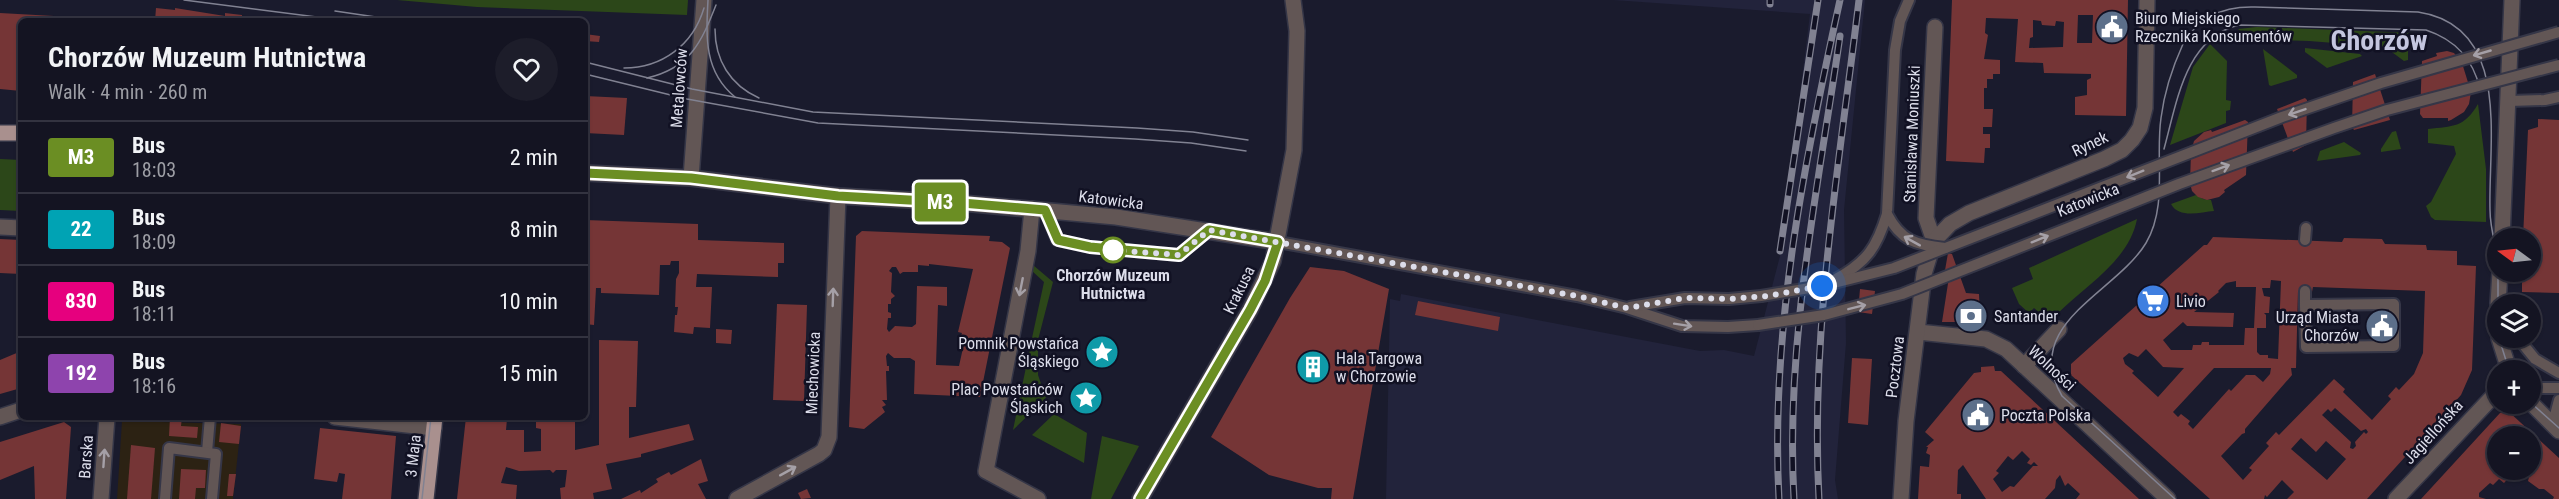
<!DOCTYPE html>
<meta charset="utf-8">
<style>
:root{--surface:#141422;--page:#1d1d2a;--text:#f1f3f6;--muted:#9d9ea5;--line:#333340}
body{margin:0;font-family:"Roboto Condensed",sans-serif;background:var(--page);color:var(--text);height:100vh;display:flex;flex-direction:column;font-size:22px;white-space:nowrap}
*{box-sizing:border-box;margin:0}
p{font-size:20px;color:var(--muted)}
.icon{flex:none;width:33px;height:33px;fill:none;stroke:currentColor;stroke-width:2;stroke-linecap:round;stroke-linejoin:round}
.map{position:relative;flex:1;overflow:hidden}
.drawer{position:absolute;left:18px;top:18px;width:570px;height:402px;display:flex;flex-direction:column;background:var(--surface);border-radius:9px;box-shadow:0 2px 4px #0004,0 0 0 2px var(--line)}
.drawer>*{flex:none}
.badge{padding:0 12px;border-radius:4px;font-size:21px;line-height:39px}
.needle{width:39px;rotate:285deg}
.fabs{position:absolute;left:2487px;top:228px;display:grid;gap:12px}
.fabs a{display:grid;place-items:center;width:54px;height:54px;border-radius:50%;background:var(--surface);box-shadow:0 2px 4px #0004,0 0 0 2px var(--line);font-size:30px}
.you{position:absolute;width:30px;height:30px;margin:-15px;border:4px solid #fff;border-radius:50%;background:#1a73e8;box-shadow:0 0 0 9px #1a73e833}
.map>.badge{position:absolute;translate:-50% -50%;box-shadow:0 0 0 3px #fff}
.round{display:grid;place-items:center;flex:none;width:63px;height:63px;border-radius:32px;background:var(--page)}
.head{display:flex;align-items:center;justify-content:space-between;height:102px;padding:0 30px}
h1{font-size:28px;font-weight:700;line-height:45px}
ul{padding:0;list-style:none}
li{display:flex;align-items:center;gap:18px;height:72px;padding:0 30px;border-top:2px solid var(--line)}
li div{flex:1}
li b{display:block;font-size:22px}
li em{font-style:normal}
li .badge{min-width:66px;font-weight:700;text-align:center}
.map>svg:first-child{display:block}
.commercial{fill:#2c2213}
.built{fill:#22233b}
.green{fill:#2c4719}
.building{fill:#753536;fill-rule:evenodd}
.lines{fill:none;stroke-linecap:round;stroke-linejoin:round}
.lane-casing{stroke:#353647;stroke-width:14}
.street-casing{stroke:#353647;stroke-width:18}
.primary-casing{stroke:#353647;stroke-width:18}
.lane{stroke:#625655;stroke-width:10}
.street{stroke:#625655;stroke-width:15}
.primary{stroke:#a9908e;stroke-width:15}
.tram{stroke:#818292;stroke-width:1.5}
.rail-casing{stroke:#818292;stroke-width:7}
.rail{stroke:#111123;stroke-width:4.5;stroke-dasharray:14;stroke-linecap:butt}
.lane-bridge-casing{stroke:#353647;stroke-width:14;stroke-linecap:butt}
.lane-bridge{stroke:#625655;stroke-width:10}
.oneway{stroke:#a5a0a7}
.line-casing{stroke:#fff;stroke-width:14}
.line{stroke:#6b8e23;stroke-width:9}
.walk{stroke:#dcddea;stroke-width:6;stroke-dasharray:0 10.8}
.stop-dot{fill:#fff;stroke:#6b8e23;stroke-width:3}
.labels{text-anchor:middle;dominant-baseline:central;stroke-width:5;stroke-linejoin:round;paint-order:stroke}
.poi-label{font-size:16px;fill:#dcddea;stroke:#111123;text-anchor:start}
.street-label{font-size:16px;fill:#dcddea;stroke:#111123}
.stop-label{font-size:16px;font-weight:bold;fill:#dcddea;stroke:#111123}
.town-label{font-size:28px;font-weight:bold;fill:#c4c6df;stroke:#111123}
</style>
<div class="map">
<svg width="2559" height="499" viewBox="0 0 2559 499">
<rect width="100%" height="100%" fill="#1a1b2d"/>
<polygon class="commercial" points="122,421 241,424 233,499 117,499"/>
<polygon class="built" points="1613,0 1865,0 1844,210 1846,343 1835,480 1838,499 1386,499 1390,299 1400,301 1401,294 1700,351 1724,350 1754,356 1780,256 1810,14"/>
<g class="green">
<polygon points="397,0 688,0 687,15 477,7"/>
<polygon points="2257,27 2415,33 2408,45 2408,60 2404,61 2385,47 2309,41 2249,39 2238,29"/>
<polygon points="2210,44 2227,61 2226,100 2231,101 2230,110 2226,111 2226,123 2170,145 2193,67"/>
<polygon points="2305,48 2360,54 2362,56 2327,68 2305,52"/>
<polygon points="2263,49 2297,75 2297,78 2271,86 2269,85"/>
<path d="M2478 104 2486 169V222L2435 220 2431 217 2426 206 2431 202 2456 154 2454 146 2428 143V129C2453 126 2464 128 2478 104Z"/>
<polygon points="2396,131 2401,149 2381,152 2381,149 2392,132"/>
<polygon points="2344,142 2361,153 2360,155 2317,161 2320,151"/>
<polygon points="0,159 21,160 21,211 0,210"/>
<path d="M2196 195 2203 199 2211 200 2214 211C2201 212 2179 219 2171 204Z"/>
<path d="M2137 219C2129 261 2086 285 2057 314L2049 317H2039L2040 313 2034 308 2029 313 2019 304 2012 288 2033 279 2029 268Z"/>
<polygon points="1033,265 1053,282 1038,340 1032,338 1044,282 1031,270"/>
<polygon points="1031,343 1038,346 1038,375 1046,398 1013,430"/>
<polygon points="1054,414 1087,433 1084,463 1032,435"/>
<polygon points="1102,436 1139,446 1111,499 1091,499"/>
</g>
<g class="building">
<path d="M1952 0H2128L2126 116 2075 115V97L2087 95V80L2091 78V74L2044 73 2043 63 2015 62 2018 19 1986 18 1985 33 1988 35 1984 59 2000 60V74H1993V79H1987V88H1984V109H1993L1992 127H1983V134H1990V148H1985L1984 163 1946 161ZM2078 15H2093L2092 43H2077ZM2033 20 2041 21 2042 25 2055 26 2056 21 2064 22 2063 47 2029 48 2030 38 2033 37Z"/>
<polygon points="156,8 175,10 175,8 225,16 225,13 242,15 242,18 254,21 155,21"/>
<polygon points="0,13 54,16 54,21 21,21 21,91 0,89"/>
<polygon points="585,34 600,36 599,42 585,41"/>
<polygon points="2447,51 2454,53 2462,63 2471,92 2469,104 2464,112 2451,120 2448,121 2448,118 2423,118 2420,114 2422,61 2437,56 2436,53"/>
<polygon points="2375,74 2390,120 2354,130 2352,127 2353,82"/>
<polygon points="585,96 627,98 624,135 585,133"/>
<polygon points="2305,98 2307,100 2306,145 2293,152 2277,109"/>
<polygon points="2538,119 2559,120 2559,293 2522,292 2522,272 2530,272 2530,238 2523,238 2528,130 2538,127"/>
<polygon points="2245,120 2248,122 2246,175 2224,190 2225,192 2219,197 2207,200 2198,197 2192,191 2190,183 2191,152 2194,141 2204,132 2211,130 2212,132"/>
<polygon points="585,220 698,224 698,240 784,243 784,263 778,263 778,277 697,274 696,287 712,287 710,328 694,327 693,334 674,332 675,315 677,315 678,307 675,307 676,279 679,273 679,261 671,261 670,265 660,265 659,295 601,293 601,288 596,288 594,325 585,324"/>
<path d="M862 231 990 236 989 241 1002 242 1010 248 980 397 914 394 915 361 910 358H894L888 353 886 356 887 366H889V371H886L887 400H882L886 405 882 407 885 412 864 429 849 427 856 236ZM929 264 973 269 958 332 962 333 960 338 965 339 959 366 936 365 938 305 947 306V287L917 286 916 324 912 327 895 326 889 332 887 329 888 318H891V313L888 312V304H891V299L895 296 891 292 892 273 889 271 892 267H896L900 274 903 272H918V265L929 266Z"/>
<path d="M2213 237 2342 242 2344 238 2382 239 2385 244 2426 245 2427 250 2457 251V265L2476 266 2472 370 2461 395 2367 499H2287L2294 492 2282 480 2267 497 2265 495 2264 499H2210L2071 375V364L2204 245H2207ZM2271 280 2281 281 2278 359 2268 358V355H2260L2257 352V328H2266V315L2264 313H2269L2270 297 2264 296 2262 288H2270ZM2236 281V287H2256L2254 328H2245L2244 345H2209V342H2202L2201 345H2193L2192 350H2171L2163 340 2183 322 2187 326 2233 327 2234 313 2194 312 2219 292 2218 291 2226 283ZM2313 287 2425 291 2423 353 2414 374 2399 390 2396 387 2388 396 2391 399 2372 420 2343 392 2345 389 2334 379 2279 435 2276 432 2266 443 2269 446 2249 468 2252 470 2243 480 2221 456 2242 434 2245 433V429L2292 375 2291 368H2296L2298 291 2312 292ZM2146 349 2163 367 2184 368 2158 397 2132 373 2134 371 2125 364 2123 358 2129 353 2138 357ZM2214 368H2271L2270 374 2263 382 2255 375H2246L2231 391 2229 389 2193 429 2188 424 2190 421 2181 414 2178 417 2173 412ZM2335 408 2361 431 2366 429 2368 432 2366 434 2364 432 2355 442 2356 446 2353 449 2350 448 2351 442 2322 415 2328 409 2331 412ZM2301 438 2316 452 2326 441 2346 459 2327 480 2291 449Z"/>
<polygon points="0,239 21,240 21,274 0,273"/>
<polygon points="1948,253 1952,254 1966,293 1979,294 1980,316 1964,322 1942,322 1949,277 1944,276"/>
<polygon points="1310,267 1344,271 1389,289 1353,499 1331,499 1332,488 1318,488 1269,475 1211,437 1290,298"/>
<polygon points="1860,289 1875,291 1872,314 1858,312"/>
<polygon points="1418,301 1500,317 1498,331 1415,315"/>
<polygon points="777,304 807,305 804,401 773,400"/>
<polygon points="716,329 732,330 731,344 716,343"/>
<polygon points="599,340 638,341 636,407 629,407 629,438 689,424 694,440 641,454 641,457 606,464 612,489 593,493 594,499 561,499 560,488 565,487 567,470 556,470 553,473 550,470 519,471 506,467 501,483 517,485 516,499 457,499 466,417 507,419 506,430 524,430 524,452 541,451 541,429 536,428 536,417 575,417 575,450 599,445"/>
<polygon points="16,344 21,344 21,388 0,394 0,360 19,352"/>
<polygon points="1852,358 1872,359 1868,425 1848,423"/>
<path d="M1994 366 1995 371H2001L2139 499H2076L2080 494 2068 483 2065 486 2060 475 2056 480 2055 488 2045 499H1986L1963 465 1958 470 1957 494H1961V499H1918L1920 466 1929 467 1930 455 1926 453 1928 447H1926L1934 440 1925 432 1974 373 1981 372V367ZM2022 451 2030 459 2027 463 2031 465 2034 462 2038 466H2033L2014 487 2010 486 2002 492 1993 479 1999 473 1996 471 2008 456 2013 460Z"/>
<polygon points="2508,411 2559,458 2559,499 2553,499 2554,497 2544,489 2539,489 2528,481 2529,477 2521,470 2530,470 2530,436 2498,436 2498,470 2506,470 2511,475 2504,483 2499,479 2493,485 2490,483 2479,493 2479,497 2486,499 2421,499 2500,413"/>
<polygon points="170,417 182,417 181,426 198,427 197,438 169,436"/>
<polygon points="64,422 71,427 66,499 35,499 34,466 0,480 0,442"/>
<polygon points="221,423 241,426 239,444 219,442"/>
<polygon points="320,428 396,436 391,499 342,499 345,474 339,473 337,482 314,479"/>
<polygon points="131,445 155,448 151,499 127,499"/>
<polygon points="701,459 708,481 698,484 706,499 621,499 640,490 641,493 658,482 656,479 669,472 671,475"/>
<polygon points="181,469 206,470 205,488 196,488 195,499 179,499"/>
<polygon points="229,474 236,474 233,496 227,496"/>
<polygon points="807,489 811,498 801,499 798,493"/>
</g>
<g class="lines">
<g class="lane-casing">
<g id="lane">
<polyline points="2509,101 2545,100 2559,97"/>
<polyline points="1045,210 1057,240 1090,247 1179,255 1209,230"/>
<polyline points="1887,214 1895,50 1900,21 1909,0"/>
<polyline points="2305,240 2306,228"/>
<polyline points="1278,242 1577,296 1627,308 1682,326 1728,327 1758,325"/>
<polyline points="2305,291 2305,305"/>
<polygon points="2394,304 2394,346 2306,347 2305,305"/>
<polyline points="1630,307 1685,298 1729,299 1761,296"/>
<polyline points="2518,338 2535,359 2559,373"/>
<polyline points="2530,388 2559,388"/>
<polyline points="2559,429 2555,415 2559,400"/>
<polyline points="207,452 210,417"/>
<polyline points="165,499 169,448 216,454 212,499"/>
</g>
</g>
<g class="street-casing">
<g id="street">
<polyline points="585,173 691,178 838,196 962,203 1116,217 1278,242"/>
<polyline points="691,178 704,0"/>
<polyline points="1032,209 1028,251 986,471 1038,499"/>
<polyline points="0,227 21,228"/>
<polyline points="2502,238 2512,0"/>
<polyline points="1934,241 1926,218 1935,27"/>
<polyline points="2498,304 2500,272"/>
<polyline points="2498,321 2498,323"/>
<polyline points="1918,332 1986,339 2006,349 2168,499"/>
<polyline points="2499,338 2509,370"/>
<polyline points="2024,366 2059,329"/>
<polyline points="2530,402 2559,431"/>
<polyline points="0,417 21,410"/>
<polyline points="335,417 434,428"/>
<polyline points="101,499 107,417"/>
<polyline points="737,499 819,454 824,450 829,437 838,196"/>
<polyline points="1140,499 1250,310 1273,261 1294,150 1297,31 1293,0"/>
<polyline points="1901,499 1906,421 1924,274 1934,241 1950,224 1969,213 2104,159 2122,150 2132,140 2140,128 2145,108 2147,0"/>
<polyline points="2396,499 2498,391"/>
</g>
</g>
<g class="primary-casing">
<g id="primary">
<polyline points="0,133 21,133"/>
<polyline points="426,499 435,417"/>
</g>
</g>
<use href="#lane" class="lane"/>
<use href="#street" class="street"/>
<use href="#primary" class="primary"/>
<g class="tram">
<polyline points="184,0 348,21"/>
<path d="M708 0C706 37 704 72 735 97"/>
<polyline points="335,11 403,21"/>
<path d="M715 29C715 60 730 85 759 98"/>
<polyline points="585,62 692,89 813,112 1137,128 1193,132 1248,140"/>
<path d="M624 68C662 68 693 45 704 8"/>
<polyline points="585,74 687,99 818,123 1135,139 1191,143 1246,151"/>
<path d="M647 78C690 68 701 43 716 5"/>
<path d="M2164 149C2177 102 2185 38 2239 25L2426 30C2456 40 2473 59 2480 89"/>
<polyline points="2498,304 2498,272"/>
<polyline points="2498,321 2498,323"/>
<polyline points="2499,338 2509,370"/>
<polyline points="2530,402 2559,428"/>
<polyline points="422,499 431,417"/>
<path d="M2175 499 2062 396C2020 324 2116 293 2146 243 2168 206 2155 159 2161 118 2164 94 2173 66 2183 44 2199 16 2224 6 2255 7L2418 12C2512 26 2488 141 2490 210 2490 227 2495 243 2498 260"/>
</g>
<g class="rail-casing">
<g id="rail">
<polyline points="1770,4 1770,0"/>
<polyline points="1780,251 1818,0"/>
<path d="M1779 499C1770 331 1804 163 1840 0"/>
<path d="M1794 499C1785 343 1818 189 1840 36"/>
<path d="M1819 499C1810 332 1839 166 1859 0"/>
</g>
</g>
<use href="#rail" class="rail"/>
<g class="lane-bridge-casing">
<g id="lane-bridge">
<path d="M1887 214C1901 241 1916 245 1945 248"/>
<path d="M1836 279C1867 262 1877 247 1887 214"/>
<polyline points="1761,296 1822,286 1894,268 2282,117 2381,83 2559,32"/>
<polyline points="1758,325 1824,315 1902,294 2179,184 2334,128 2387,110 2559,65"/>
</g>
</g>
<use href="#lane-bridge" class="lane-bridge"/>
</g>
<defs><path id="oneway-shaft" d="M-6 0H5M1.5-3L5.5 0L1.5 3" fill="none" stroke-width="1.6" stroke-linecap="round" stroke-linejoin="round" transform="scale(1.5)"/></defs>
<g class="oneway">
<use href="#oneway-shaft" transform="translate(2482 53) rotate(164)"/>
<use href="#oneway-shaft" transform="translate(2297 112) rotate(161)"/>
<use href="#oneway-shaft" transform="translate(2221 168) rotate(-20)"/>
<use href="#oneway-shaft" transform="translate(2135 174) rotate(158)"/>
<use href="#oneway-shaft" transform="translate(2040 239) rotate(-22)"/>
<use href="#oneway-shaft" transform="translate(1912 241) rotate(-151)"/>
<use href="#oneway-shaft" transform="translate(1021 287) rotate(101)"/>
<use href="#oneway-shaft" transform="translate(833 297) rotate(-88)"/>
<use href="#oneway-shaft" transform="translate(1857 307) rotate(-14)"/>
<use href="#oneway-shaft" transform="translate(1683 325) rotate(9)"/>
<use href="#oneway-shaft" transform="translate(104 458) rotate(-86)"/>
<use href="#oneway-shaft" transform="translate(788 471) rotate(-29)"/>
</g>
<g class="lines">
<g class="line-casing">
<polyline id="line" points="585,173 691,178 838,196 962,203 1045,210 1058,240 1090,247 1179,255 1209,230 1278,242 1265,281 1250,310 1140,499"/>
</g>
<use href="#line" class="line"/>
<polyline class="walk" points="1113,250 1179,255 1209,230 1577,296 1627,308 1685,298 1729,299 1767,296 1822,286"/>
</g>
<defs>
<g id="civic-disc" transform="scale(1.725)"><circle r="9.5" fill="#5c6f8a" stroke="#111123"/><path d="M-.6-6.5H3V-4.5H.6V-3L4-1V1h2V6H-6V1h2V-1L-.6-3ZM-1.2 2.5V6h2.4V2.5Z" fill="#fff"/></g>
<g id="supermarket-disc" transform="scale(1.725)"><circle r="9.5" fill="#3f7fe0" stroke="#111123"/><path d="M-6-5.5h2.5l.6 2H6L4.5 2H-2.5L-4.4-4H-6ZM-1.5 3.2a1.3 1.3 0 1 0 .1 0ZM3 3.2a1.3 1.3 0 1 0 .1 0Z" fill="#fff"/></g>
<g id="bank-disc" transform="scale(1.725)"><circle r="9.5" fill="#5c6f8a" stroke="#111123"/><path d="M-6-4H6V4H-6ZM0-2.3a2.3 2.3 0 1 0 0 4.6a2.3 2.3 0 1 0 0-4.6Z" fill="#fff"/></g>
<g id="sight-disc" transform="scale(1.725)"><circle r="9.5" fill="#0f9aa8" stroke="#111123"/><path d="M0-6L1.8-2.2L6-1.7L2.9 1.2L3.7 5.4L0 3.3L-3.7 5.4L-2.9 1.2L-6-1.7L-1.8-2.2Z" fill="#fff"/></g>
<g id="building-disc" transform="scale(1.725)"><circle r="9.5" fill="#0f9aa8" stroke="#111123"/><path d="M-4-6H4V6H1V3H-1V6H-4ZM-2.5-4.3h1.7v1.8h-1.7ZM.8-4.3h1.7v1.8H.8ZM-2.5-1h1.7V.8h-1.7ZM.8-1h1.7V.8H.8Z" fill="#fff"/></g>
</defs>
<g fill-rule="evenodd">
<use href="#civic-disc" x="2112" y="27"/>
<use href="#supermarket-disc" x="2153" y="301"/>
<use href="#bank-disc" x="1971" y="316"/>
<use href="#civic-disc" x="2382" y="326"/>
<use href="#sight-disc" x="1102" y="352"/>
<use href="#building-disc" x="1313" y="367"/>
<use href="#sight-disc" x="1086" y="398"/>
<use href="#civic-disc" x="1978" y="415"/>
</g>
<circle class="stop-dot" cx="1113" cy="250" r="12"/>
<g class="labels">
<g class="poi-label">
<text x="2135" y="18">Biuro Miejskiego<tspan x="2135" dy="18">Rzecznika Konsumentów</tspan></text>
<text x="2176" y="301">Livio</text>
<text x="1994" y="316">Santander</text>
<text x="2359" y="317" text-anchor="end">Urząd Miasta<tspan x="2359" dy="18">Chorzów</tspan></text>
<text x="1079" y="343" text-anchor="end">Pomnik Powstańca<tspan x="1079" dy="18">Śląskiego</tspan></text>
<text x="1336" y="358">Hala Targowa<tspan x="1336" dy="18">w Chorzowie</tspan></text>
<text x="1063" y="389" text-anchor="end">Plac Powstańców<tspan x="1063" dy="18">Śląskich</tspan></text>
<text x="2001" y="415">Poczta Polska</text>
</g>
<g class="street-label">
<text transform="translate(679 88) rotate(-86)">Metalowców</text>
<text transform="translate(1912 134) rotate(-88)">Stanisława Moniuszki</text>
<text transform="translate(2090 144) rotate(-25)">Rynek</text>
<text transform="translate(1111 200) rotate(7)">Katowicka</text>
<text transform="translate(2088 200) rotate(-22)">Katowicka</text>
<text transform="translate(1239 290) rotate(-64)">Krakusa</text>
<text transform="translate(1895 367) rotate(-83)">Pocztowa</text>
<text transform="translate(2052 368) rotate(43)">Wolności</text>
<text transform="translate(813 373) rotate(-88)">Miechowicka</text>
<text transform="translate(2433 432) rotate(-48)">Jagiellońska</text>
<text transform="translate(413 456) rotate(-84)">3 Maja</text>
<text transform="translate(86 457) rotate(-86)">Barska</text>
</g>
<g class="stop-label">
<text x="1113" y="275">Chorzów Muzeum<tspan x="1113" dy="18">Hutnictwa</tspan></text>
</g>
<g class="town-label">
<text x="2379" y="40">Chorzów</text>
</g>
</g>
</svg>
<div class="fabs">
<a><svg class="needle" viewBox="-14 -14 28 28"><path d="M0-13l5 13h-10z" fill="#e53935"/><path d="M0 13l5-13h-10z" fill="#9d9ea5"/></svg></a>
<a><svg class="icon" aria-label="layers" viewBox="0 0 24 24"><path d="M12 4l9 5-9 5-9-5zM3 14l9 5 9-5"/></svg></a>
<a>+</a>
<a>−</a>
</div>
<div class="you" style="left:1822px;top:286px"></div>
<b class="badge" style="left:940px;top:202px;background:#6b8e23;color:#fff">M3</b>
<section class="drawer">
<div class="head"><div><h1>Chorzów Muzeum Hutnictwa</h1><p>Walk · 4 min · 260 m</p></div><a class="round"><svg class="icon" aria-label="heart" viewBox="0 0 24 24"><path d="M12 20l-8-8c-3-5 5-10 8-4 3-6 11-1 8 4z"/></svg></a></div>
<ul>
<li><span class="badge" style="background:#6b8e23;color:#fff">M3</span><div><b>Bus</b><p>18:03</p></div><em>2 min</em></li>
<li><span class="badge" style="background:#00a3b4;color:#fff">22</span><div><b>Bus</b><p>18:09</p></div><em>8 min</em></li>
<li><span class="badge" style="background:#e6007e;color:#fff">830</span><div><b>Bus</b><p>18:11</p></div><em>10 min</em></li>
<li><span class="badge" style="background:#8e44ad;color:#fff">192</span><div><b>Bus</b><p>18:16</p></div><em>15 min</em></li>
</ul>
</section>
</div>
